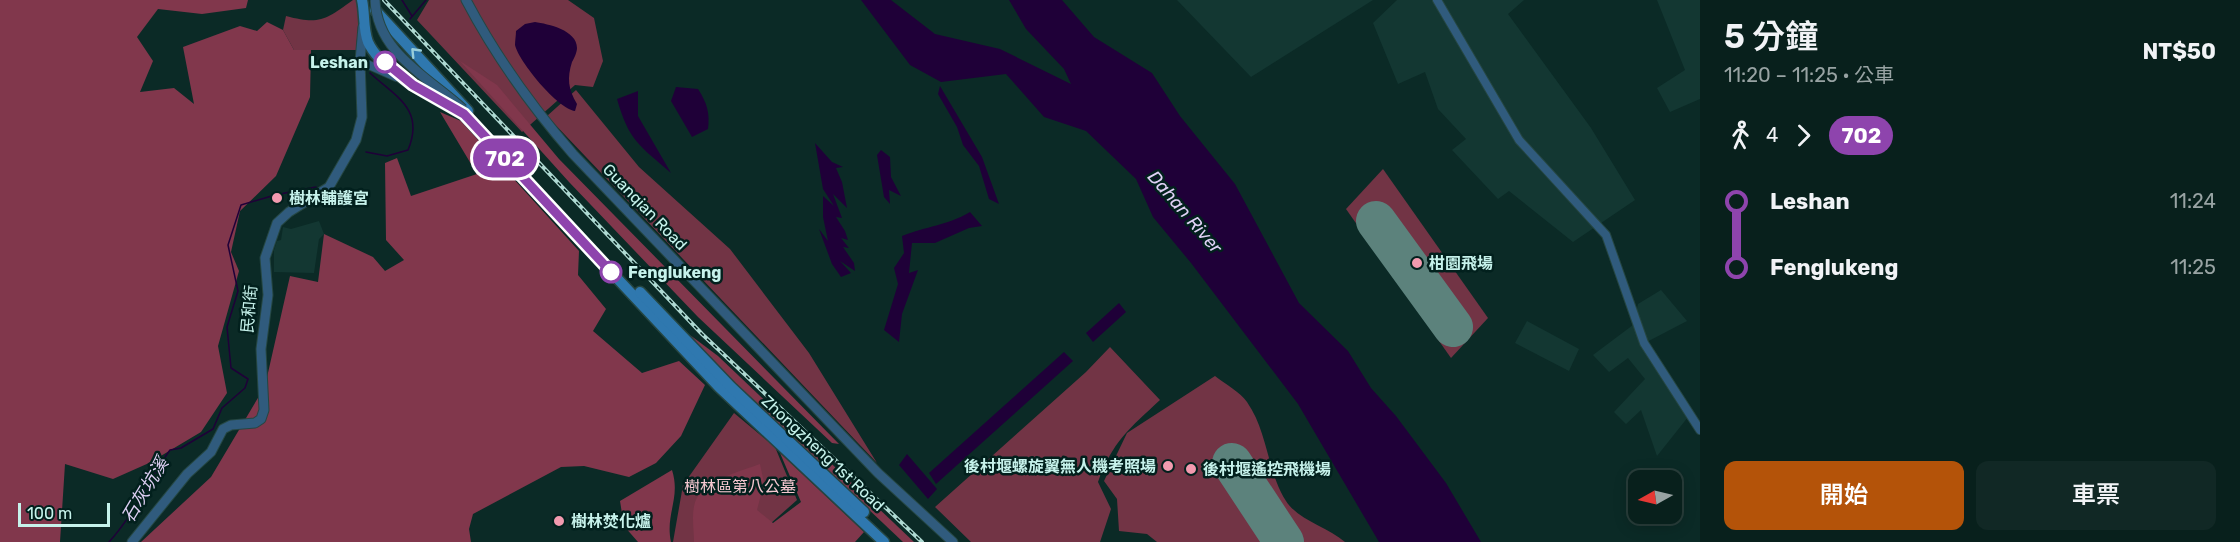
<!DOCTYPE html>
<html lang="zh-TW">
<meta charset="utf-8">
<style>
:root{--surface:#08201c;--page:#112825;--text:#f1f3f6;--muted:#98a3a3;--line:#293e3b;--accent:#b45309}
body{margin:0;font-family:Rubik,"Noto Sans TC",sans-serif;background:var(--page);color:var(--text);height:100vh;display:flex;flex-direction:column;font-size:22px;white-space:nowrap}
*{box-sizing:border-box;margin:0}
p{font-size:20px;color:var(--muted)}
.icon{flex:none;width:33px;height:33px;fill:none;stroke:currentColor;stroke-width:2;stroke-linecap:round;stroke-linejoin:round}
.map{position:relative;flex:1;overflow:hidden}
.side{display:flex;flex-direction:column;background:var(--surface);width:540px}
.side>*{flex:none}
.badge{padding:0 12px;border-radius:20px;font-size:21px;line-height:39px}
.needle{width:39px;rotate:262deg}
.fabs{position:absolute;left:1628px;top:470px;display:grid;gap:12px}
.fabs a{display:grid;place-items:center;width:54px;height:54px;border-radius:12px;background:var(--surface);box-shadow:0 3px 15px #0003,0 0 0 2px var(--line);font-size:30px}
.scale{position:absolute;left:18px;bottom:15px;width:92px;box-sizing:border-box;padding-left:6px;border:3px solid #c6f2eb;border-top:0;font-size:16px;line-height:21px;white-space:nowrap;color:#c6f2eb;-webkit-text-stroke:4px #02201d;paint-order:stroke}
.map>.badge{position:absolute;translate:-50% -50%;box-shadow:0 0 0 3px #fff}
.legs{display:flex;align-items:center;gap:9px;height:66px;padding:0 24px;font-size:20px}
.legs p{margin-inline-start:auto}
.summary{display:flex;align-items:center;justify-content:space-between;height:102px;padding:0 24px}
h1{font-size:33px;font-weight:600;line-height:45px}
.cta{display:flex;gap:12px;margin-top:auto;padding:12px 24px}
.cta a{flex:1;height:69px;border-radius:12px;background:var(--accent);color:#fff;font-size:24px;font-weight:600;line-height:69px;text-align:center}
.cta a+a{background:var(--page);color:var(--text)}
ul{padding:0 24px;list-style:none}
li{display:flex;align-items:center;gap:21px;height:66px;font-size:22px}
li i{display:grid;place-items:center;width:9px;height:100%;margin:0 8px;background:currentColor}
li i::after{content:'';width:15px;height:15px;margin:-8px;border:4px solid;border-radius:50%;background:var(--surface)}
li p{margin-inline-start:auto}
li:first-child i{background:linear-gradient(#0000 50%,currentColor 0)}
li:last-child i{background:linear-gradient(currentColor 50%,#0000 0)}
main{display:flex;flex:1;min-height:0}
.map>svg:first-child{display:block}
.built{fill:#133732}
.green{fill:#723445}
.forest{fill:#81374c}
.water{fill:#1f0038}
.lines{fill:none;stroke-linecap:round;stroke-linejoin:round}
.stream{stroke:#1f0038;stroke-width:1.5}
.runway{stroke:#5c827c;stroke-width:40}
.minor-casing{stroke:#254642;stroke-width:10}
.tertiary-casing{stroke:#254642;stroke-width:11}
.secondary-casing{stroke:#254642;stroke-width:13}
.minor{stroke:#305b7d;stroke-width:8}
.tertiary{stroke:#305b7d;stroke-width:9}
.secondary{stroke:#2f78af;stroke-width:10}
.rail-casing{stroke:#aed9d2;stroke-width:4}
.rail{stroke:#02201d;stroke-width:1.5;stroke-dasharray:4.5;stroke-linecap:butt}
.tertiary-bridge-casing{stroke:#254642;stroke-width:11;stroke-linecap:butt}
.tertiary-bridge{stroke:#305b7d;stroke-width:9}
.oneway{stroke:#99cdd9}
.line-1-casing{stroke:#fff;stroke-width:14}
.line-1{stroke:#8e44ad;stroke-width:9}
.stop-1-dot{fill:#fff;stroke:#8e44ad;stroke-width:3}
.poi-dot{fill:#f29aaf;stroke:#02201d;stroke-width:2}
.labels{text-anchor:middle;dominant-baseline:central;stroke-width:5;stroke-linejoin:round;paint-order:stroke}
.stop-label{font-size:16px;font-weight:bold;fill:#c6f2eb;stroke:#02201d;text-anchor:end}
.poi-label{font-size:16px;font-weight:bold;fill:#c6f2eb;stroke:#02201d;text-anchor:start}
.street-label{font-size:16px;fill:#c6f2eb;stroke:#02201d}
.park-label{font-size:16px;fill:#f5c7d0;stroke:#02201d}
.water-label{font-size:18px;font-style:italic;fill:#dfd0f5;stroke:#02201d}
</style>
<main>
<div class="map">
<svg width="1700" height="542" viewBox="0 0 1700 542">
<rect width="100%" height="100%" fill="#0b2a26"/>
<g class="built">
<polygon points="1177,0 1373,0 1251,77"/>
<polygon points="1397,0 1524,0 1508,14 1591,128 1635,200 1573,242 1509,191 1498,199 1452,150 1466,139 1438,109 1425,72 1398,84 1373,23"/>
<polygon points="1657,0 1700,0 1700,99 1670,112 1657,88 1685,70"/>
<polygon points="319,221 324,234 319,239 314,273 274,272 274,250 277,241 281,240 283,227 291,229"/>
<polygon points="1661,290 1687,321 1641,345 1688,417 1657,456 1641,410 1626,424 1614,412 1645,379 1628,358 1609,372 1593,355 1633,325 1638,304"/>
<polygon points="1527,321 1579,349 1569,371 1515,343"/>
</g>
<g class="green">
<path d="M353 0H357L359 14 356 50H294L283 30 286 16C320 25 325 20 353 0Z"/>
<polygon points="429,0 568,0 594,18 603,61 593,87 575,85 522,132 417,20"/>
<polygon points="576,90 639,167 730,249 809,353 877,463 547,116"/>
<polygon points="1383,169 1488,318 1451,358 1346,209"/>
<path d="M1110 347 1160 400C1130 428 1112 442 1098 482L1111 509 1100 542H971L935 507 1086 372Z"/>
<path d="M1215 376C1225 384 1240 392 1247 402 1268 432 1267 471 1286 501 1298 520 1328 527 1345 542H1157L1147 534 1119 531 1117 499 1104 481 1127 433Z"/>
<polygon points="734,413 775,447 797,500 770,524 777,542 673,542 683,485"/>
</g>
<g class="forest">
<polygon points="0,0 248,0 246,8 202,14 158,9 137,37 153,61 140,92 174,88 194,104 183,47 240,26 257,31 267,22 283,30 294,50 311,50 310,97 276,176 240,211 231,252 239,271 218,346 227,393 201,432 149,463 113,479 65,464 60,542 0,542"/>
<polygon points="460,61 497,85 559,159 839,444 832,443 698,317 569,182"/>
<polygon points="440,112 461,121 579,251 578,275 606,309 593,331 642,373 679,361 705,385 681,436 656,463 629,477 584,466 561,467 473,514 469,529 471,542 141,542 211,477 265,386 290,276 318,282 324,234 373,257 385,271 404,260 386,240 385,163 397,158 411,196 477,174"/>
<polygon points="690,335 718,356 914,542 903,542 715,364"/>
<path d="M780 453 864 532 855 542H694C694 528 690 508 698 496 708 479 742 471 760 464L764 483 757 510 773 523 801 502Z"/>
<path d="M672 470C681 498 665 514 671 542H638L624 526 620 501Z"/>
</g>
<g class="water">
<polygon points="861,0 891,0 935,34 1000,49 1071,84 1064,69 1026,29 1009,0 1062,0 1094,37 1152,73 1180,116 1235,184 1299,303 1348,351 1371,388 1396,416 1446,483 1481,542 1379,542 1298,404 1191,263 1153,217 1136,179 1086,131 1044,117 1006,74 941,82 910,65"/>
<path d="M535 22C548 24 577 30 577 48 577 52 574 59 572 62 567 78 568 89 577 104L575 111C558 109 519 62 515 45 515 41 516 35 516 31L525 24Z"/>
<polygon points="940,86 982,157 999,204 989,199 979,166 963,145 957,127 938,94"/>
<path d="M676 87 698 89C707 103 710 113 708 129L692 137 671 101Z"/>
<path d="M638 91V116L671 173C639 145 629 141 617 99Z"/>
<polygon points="815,143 832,162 843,167 836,168 842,182 847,208 833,194 842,218 836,217 845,231 848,240 841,238 849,248 843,247 854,263 855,271 840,261 851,273 841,277 832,264 819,229 828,241 823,217 823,196 834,206 823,189"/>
<polygon points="881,150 890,157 891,177 901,196 889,190 890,204 884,197 877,155"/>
<path d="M970 212 982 226 969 228 935 243H912L909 273 918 270 902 314 899 342 884 330 898 284 894 268 904 253 902 236C927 226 946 226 970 212Z"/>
<polygon points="1119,303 1126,312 1093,342 1086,333"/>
<polygon points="1064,352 1073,361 936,484 929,473"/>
<polygon points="907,454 937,489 928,499 899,465"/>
</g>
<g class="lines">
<g class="stream">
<polyline points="402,0 412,16"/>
<polyline points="410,19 426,0"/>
<path d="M366 152 387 156 408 150C425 109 396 97 370 73"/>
<path d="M109 542C134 515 148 480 170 450L181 448 213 429 222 408 245 388 248 379 231 368 227 327 238 291 228 245 241 205 275 195 316 187"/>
</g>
<g class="runway">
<polyline points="1376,221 1453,327"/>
<polyline points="1232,463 1284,542"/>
</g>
<g class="minor-casing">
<g id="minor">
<polyline points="1437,0 1519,140 1606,235 1644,343 1700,430"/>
<polyline points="360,61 396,77"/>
</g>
</g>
<g class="tertiary-casing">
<g id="tertiary">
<path d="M466 0C495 55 532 107 573 154L878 473 953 542"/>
<polyline points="132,542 187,474 211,452 223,429 231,425 255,423 261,419 264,410 261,349 268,295 265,258 277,223 289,212 329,187 356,140 362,117 360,61 363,27"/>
</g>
</g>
<g class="secondary-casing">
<g id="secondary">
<path d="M362 0C365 13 363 29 368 42 382 73 436 98 464 115L719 387 884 542"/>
<polyline points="375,10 468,111"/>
<polyline points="640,292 731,387 864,512"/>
</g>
</g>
<use href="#minor" class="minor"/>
<use href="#tertiary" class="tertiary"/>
<use href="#secondary" class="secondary"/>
<g class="rail-casing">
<polyline id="rail" points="384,0 702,334 922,542"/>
</g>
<use href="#rail" class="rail"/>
<g class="tertiary-bridge-casing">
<path id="tertiary-bridge" d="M375 0C377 53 428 77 463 109"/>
</g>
<use href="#tertiary-bridge" class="tertiary-bridge"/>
</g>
<defs><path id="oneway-chevron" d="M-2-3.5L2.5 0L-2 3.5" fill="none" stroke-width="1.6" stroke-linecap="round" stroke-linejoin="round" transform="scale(1.5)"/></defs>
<use class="oneway" href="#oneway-chevron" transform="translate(415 52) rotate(-134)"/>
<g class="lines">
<g class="line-1-casing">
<polyline id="line-1" points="385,62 413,85 464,114 611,272"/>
</g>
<use href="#line-1" class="line-1"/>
</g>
<g class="stop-1-dot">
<circle cx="385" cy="62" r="10"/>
<circle cx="611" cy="272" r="10"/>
</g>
<g class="poi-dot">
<circle cx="277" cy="198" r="6"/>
<circle cx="1417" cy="263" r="6"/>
<circle cx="1168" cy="466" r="6"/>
<circle cx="1191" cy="469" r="6"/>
<circle cx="559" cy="521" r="6"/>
</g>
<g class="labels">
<g class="stop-label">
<text x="368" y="62">Leshan</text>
<text x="628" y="272" text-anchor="start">Fenglukeng</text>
</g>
<g class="poi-label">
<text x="289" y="198">樹林輔護宮</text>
<text x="1429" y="263">柑園飛場</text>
<text x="1156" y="466" text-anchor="end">後村堰螺旋翼無人機考照場</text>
<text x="1203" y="469">後村堰遙控飛機場</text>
<text x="571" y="521">樹林焚化爐</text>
</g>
<g class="street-label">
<text transform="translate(645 207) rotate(46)">Guanqian Road</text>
<text transform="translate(249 309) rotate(-85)">民和街</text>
<text transform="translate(823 453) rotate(43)">Zhongzheng 1st Road</text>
</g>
<g class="park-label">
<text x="740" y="486">樹林區第八公墓</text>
</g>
<g class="water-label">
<text transform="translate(1185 212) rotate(49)">Dahan River</text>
<text transform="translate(145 490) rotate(-59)">石灰坑溪</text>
</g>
</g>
</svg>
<div class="fabs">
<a><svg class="needle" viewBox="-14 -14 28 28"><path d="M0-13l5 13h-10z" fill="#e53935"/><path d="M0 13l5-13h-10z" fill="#98a3a3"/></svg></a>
</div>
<div class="scale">100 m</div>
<b class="badge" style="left:505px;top:158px;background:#8e44ad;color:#fff">702</b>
</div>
<section class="side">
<div class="summary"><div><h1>5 分鐘</h1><p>11:20 – 11:25 · 公車</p></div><b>NT$50</b></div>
<div class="legs"><svg class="icon" aria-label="walk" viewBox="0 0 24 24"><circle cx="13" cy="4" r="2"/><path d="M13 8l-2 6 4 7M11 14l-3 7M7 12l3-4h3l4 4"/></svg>4<svg class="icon" aria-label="forward" viewBox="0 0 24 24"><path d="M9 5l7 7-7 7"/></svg><b class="badge" style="background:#8e44ad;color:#fff">702</b></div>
<ul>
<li><i style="color:#8e44ad"></i><b>Leshan</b><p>11:24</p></li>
<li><i style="color:#8e44ad"></i><b>Fenglukeng</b><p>11:25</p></li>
</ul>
<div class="cta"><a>開始</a><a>車票</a></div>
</section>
</main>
